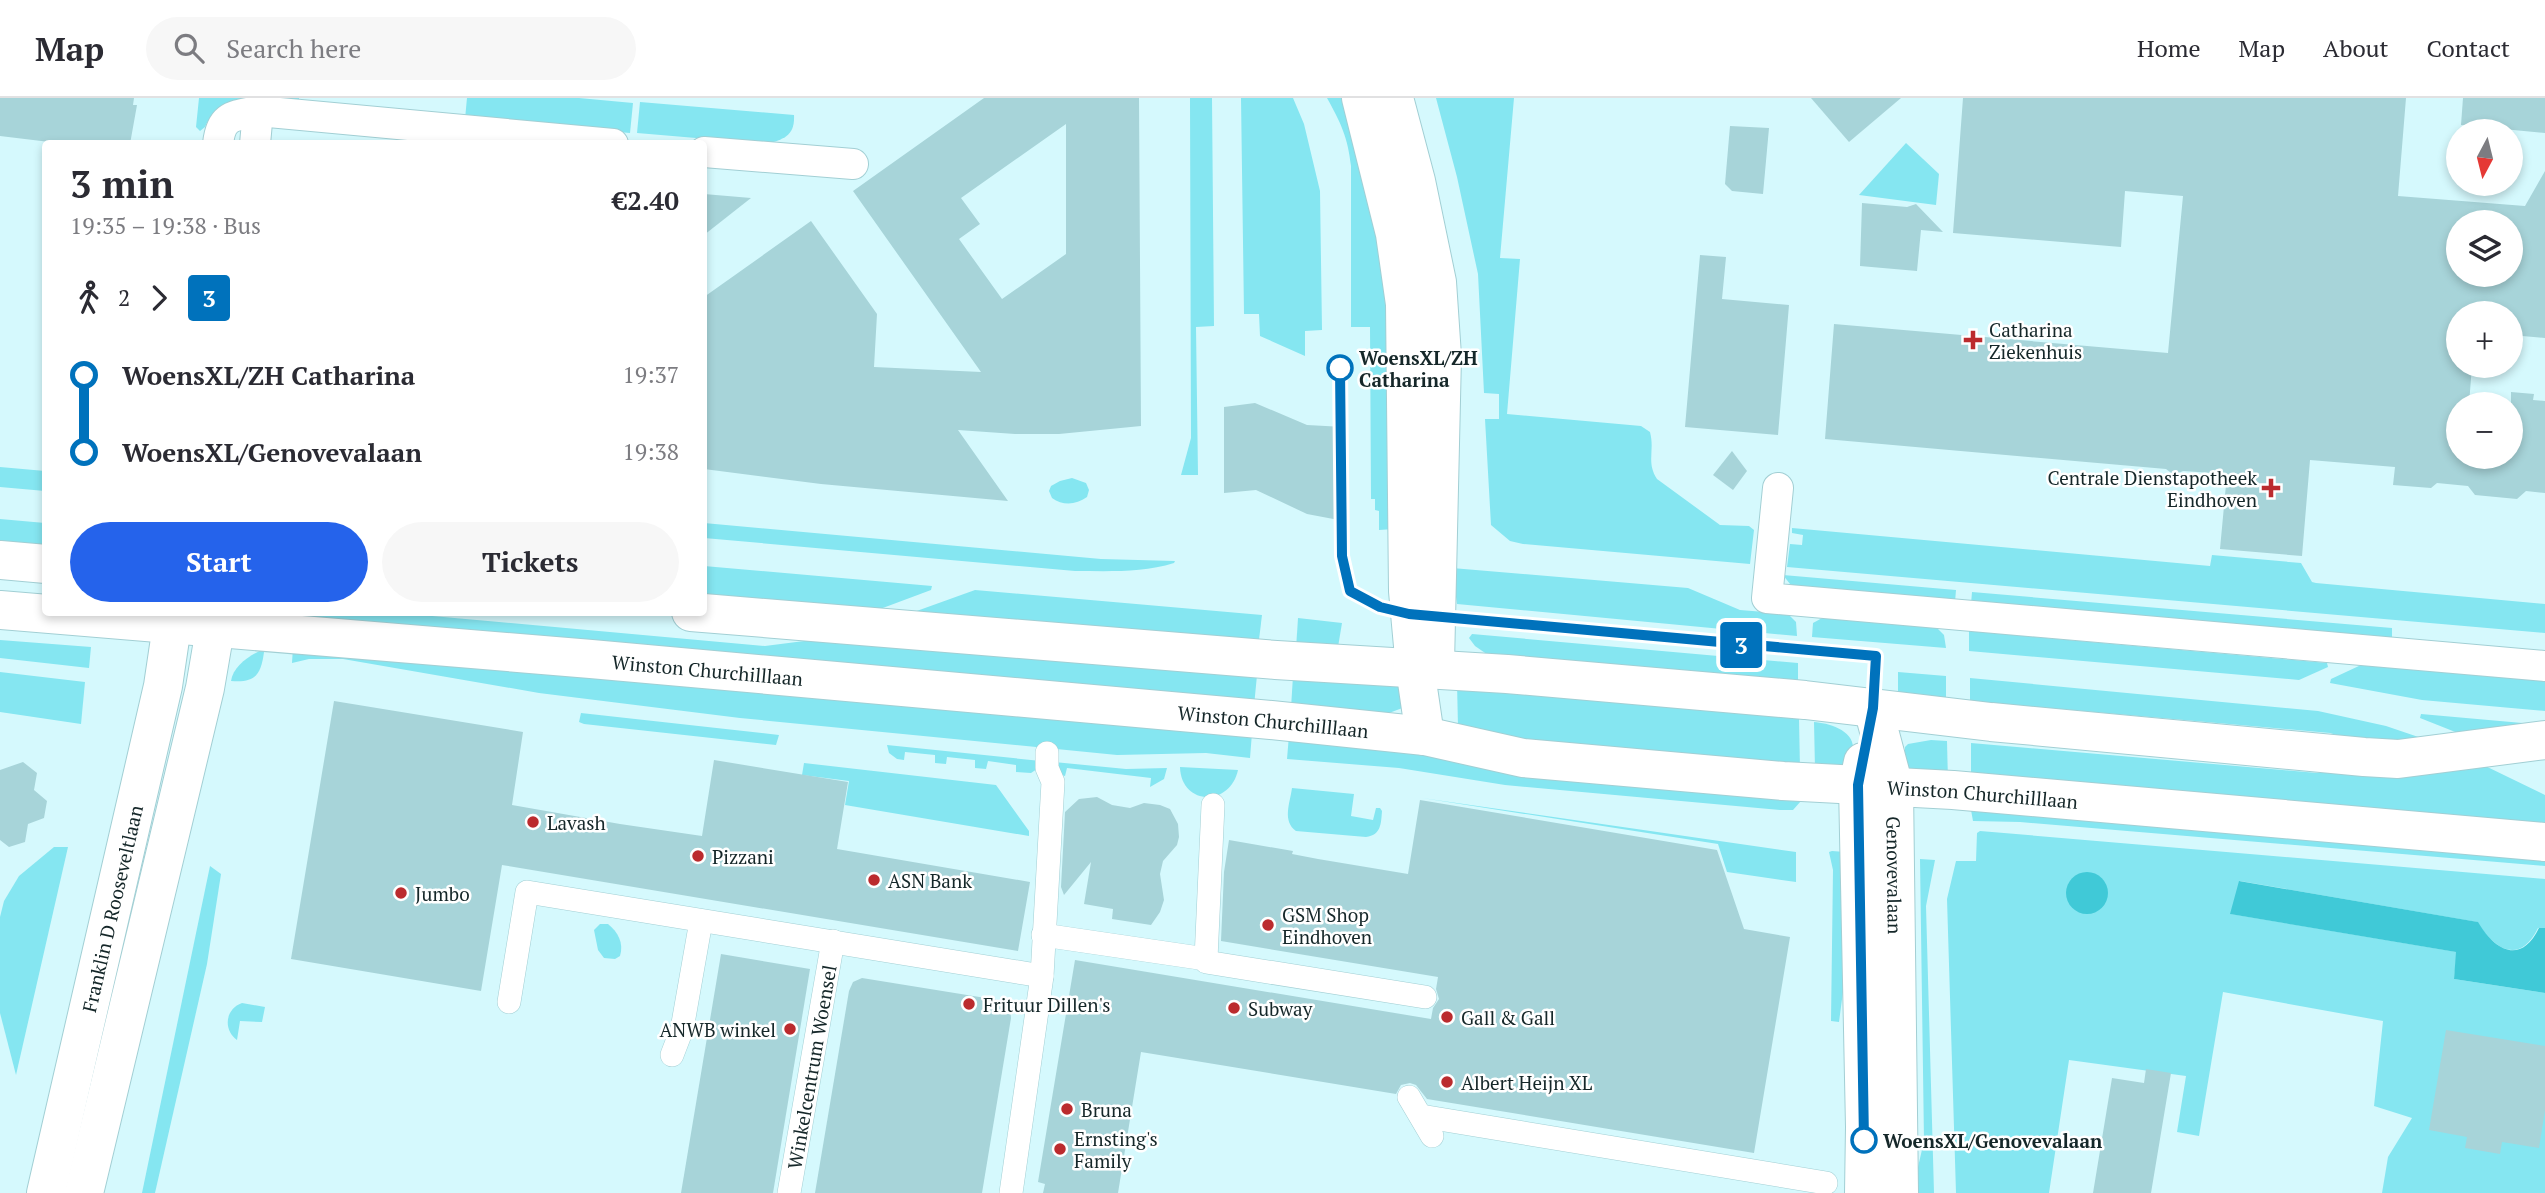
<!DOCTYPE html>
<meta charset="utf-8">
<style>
:root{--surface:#fff;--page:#f7f7f7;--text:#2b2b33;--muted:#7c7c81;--line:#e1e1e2;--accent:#2563eb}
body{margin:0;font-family:"PT Serif",serif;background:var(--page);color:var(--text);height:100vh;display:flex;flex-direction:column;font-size:26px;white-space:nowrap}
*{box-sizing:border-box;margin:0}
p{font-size:23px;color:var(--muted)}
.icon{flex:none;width:38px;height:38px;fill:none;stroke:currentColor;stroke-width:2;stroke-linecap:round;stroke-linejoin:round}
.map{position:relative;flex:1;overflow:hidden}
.side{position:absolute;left:42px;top:42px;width:665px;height:476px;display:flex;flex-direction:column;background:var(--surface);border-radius:7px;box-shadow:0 4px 10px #0003}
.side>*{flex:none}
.badge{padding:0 14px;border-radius:5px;font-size:24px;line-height:46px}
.needle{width:46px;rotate:187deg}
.buttons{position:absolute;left:2446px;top:21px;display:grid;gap:14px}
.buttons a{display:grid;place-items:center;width:77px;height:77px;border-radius:50%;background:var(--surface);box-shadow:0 4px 10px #0003;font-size:35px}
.map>.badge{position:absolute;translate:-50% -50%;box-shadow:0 0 0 4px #fff}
.legs{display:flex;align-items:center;gap:10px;height:77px;padding:0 28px;font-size:23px}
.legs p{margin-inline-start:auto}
.summary{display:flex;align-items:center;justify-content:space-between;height:119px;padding:0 28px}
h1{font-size:38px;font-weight:700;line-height:52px}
.cta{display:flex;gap:14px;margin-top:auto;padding:14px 28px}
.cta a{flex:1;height:80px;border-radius:42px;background:var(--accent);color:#fff;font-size:28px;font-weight:700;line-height:80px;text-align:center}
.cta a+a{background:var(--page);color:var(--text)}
ul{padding:0 28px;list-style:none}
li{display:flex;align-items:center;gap:24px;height:77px;font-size:26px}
li i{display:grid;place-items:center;width:10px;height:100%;margin:0 9px;background:currentColor}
li i::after{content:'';width:18px;height:18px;margin:-9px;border:5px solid;border-radius:50%;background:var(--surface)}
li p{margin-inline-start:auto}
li:first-child i{background:linear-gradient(#0000 50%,currentColor 0)}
li:last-child i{background:linear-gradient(currentColor 50%,#0000 0)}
header{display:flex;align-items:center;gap:42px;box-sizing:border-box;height:98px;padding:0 35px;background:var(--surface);border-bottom:2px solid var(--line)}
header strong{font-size:33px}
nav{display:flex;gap:38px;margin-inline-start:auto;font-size:24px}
.search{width:490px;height:63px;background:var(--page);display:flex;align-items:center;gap:18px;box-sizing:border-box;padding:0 24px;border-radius:38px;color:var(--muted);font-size:26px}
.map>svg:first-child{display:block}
.green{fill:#85e6f1}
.water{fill:#40c9d7}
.building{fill:#a7d4d9;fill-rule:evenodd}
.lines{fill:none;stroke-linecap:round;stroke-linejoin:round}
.pedestrian-casing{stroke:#a2cfd4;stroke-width:24}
.minor-casing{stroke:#a2cfd4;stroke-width:32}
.secondary-casing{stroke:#a2cfd4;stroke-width:40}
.pedestrian{stroke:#fff;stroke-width:23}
.minor{stroke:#fff;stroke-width:30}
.secondary{stroke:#fff;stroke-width:38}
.line-1-casing{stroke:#fff;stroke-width:16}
.line-1{stroke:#0072bc;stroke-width:10}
.poi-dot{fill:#bb2b2e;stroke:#fff;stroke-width:2.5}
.stop-1-dot{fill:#fff;stroke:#0072bc;stroke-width:3.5}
.labels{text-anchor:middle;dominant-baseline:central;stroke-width:5;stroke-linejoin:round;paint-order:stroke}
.poi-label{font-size:19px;fill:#152729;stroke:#fff;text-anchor:start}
.stop-label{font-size:19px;font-weight:bold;fill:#152729;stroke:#fff;text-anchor:start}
.street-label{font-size:19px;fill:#152729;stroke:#fff}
</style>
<header>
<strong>Map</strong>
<div class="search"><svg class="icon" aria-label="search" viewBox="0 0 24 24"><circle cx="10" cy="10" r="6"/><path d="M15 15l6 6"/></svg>Search here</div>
<nav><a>Home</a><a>Map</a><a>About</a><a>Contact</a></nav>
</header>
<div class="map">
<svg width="2545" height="1095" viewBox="0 0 2545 1095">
<rect width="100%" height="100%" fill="#d5f9fd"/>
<g class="green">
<path d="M199 0H299V5C267 3 216 0 205 29L200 33 196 29Z"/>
<polygon points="467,0 579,0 633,5 630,35 465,21"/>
<polygon points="1190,0 1212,0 1214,228 1196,229 1198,377 1181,377 1191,340"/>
<polygon points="1241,0 1293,0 1304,26 1320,93 1322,232 1305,233 1305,258 1260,238 1259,216 1244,216"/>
<path d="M1327 0H1348L1385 151 1394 431 1379 432V413L1375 412V401H1371L1370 229H1351V68C1348 40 1341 25 1327 0Z"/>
<path d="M1436 0H1514L1500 160 1520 161 1507 316 1641 328 1650 334C1655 353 1646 364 1657 381L1720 427 1749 428 1754 432 1750 466 1523 446 1510 443 1491 427 1485 321H1499V296L1484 295 1478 176 1457 79Z"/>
<path d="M640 4 794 17C795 37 785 41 766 46L637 35Z"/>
<polygon points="1906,45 1939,76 1936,107 1859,97"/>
<polygon points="0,369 45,373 45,393 0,389"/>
<path d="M1072 380 1086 385 1089 392 1087 399C1076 407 1063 408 1052 400L1049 393 1051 388 1060 383Z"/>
<polygon points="0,421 45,425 45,454 0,450"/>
<path d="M704 425 1101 461 1175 463 1174 465C1142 475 1108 473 1075 473L704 440Z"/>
<polygon points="1792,430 2210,468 2212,457 2301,465 2312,484 2316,485 2545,506 2545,535 1787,469 1790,446 1802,447 1803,437 1792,435"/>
<polygon points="704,468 932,488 931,492 864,517 704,501"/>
<polygon points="1452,470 1688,490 1740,512 1788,516 1796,524 1797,538 1457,506"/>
<polygon points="1783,477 1956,492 1955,504 1799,490 1790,486"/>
<polygon points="975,492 1262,517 1258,550 900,519"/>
<polygon points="1972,494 2392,530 2392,539 2363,540 1971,506"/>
<polygon points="297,515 399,515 765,548 812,542 1258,567 1254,608 296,522"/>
<polygon points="1824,519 1937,530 1944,537 1946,550 1812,539 1813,525"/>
<polygon points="1298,520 1342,525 1338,549 1296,551"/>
<polygon points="1969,533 2327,565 2328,569 2299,582 1969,553"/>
<polygon points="1472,536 1798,565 1798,588 1491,559 1475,548 1469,540"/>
<polygon points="0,542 91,549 89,570 0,560"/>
<polygon points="293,549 1252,635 1250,660 1206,655 1117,657 740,620 539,595 343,561 309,561 292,565"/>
<path d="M262 552 264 554C261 577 255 585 231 583 233 569 248 558 262 552Z"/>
<polygon points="2361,567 2545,581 2545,613 2422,602 2330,585 2331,581"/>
<polygon points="0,574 85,584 81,626 0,614"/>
<polygon points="1898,574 1946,578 1946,601 1898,596"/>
<polygon points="1293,578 1405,581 1405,609 1381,618 1291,610"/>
<polygon points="1970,580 2318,613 2386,628 2439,646 2391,654 2330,635 1970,603"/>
<polygon points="1457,585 1799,620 1800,671 1504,646 1458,629"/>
<polygon points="581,615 779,637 776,647 584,626 579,624"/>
<polygon points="2421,616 2545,627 2478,643 2420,620"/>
<path d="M1814 624C1828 625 1855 632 1853 652 1852 659 1848 667 1846 674L1815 671Z"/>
<polygon points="1289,637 1801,701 1801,703 1793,712 1780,712 1505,687 1399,670 1287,661"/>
<polygon points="1931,642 1947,643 1948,684 1905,678 1905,649 1908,646"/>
<polygon points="1971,645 2317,675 2475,663 2545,697 2545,738 1971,686"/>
<polygon points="887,647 1041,663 1037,671 1031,675 1016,674 1016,667 988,663 986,671 975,670 975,662 947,659 946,666 935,665 935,657 905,654 904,662 897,661 889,655"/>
<polygon points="1054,664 1126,671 1167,670 1164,681 1150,689 1151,680 1067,670 1065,678 1061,677"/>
<polygon points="804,665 996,687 1029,733 1029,738 845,707 849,683 802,677"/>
<path d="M1180 669 1238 672C1230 709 1181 708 1180 669Z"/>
<path d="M1292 690 1354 696 1351 718 1373 722 1376 710H1380L1382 713C1381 726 1381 737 1366 739L1296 733C1282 723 1290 705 1292 690Z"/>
<polygon points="1422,700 1796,754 1796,784 1727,774 1718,746"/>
<polygon points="1971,712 2545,751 2545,768 2020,724 1973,723"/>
<path d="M1980 733 2545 781V830H2538C2520 867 2495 852 2477 824L2240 783 2231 816 2457 854 2454 881 2545 895V1095H2382L2388 1059 2412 1020 2374 1008 2383 923 2223 894 2199 1038 2177 1034 2186 978 2069 962 2049 1095H1956L1947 801 1956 763H1976L1977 735Z"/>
<polygon points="54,749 68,749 16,977 0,915 0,819 4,803 19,778"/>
<polygon points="1832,753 1845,754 1848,856 1839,924 1831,923 1833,772 1829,754"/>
<polygon points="1920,761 1935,762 1926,808 1934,1095 1912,1095 1924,1043"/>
<polygon points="210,768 221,776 207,866 155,1095 142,1095"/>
<path d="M600 826H608C618 834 624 845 620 858L615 861 604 860 598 852 594 832Z"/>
<path d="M242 905 265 909 262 924 240 923 237 942C223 932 225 911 242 905Z"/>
</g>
<g class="water">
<circle cx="2087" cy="795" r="21"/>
<path d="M2239 783 2478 824C2495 853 2521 867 2539 830H2545V895L2454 881 2456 854 2230 816Z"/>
</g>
<g class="building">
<polygon points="0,0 134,0 133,7 137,7 130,46 66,46 0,38"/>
<path d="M984 0H1139L1141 328 1059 336H1015L958 332 1008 403 821 386 704 371V199L811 123 877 216 874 269 981 274 853 93ZM1066 26V156L1002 201 959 141 980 126 961 100Z"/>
<polygon points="1811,0 1901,0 1849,44"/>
<path d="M1963 0H2406L2398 98 2525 108 2545 73V240L2511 237V215H2459V268H2472L2469 306H2459V359H2511V294L2534 296 2533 302 2545 303V395L2526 393 2517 401 2475 397 2468 388 2437 385 2431 390 2393 387 2395 369 2310 362 2302 458 2220 451 2227 376 2183 373 2174 377 2166 371 1825 341 1834 226 2168 255 2183 98 2125 93 2121 149 1953 135ZM2459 124H2511V177H2459Z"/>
<polygon points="2463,0 2545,0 2545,35 2461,27"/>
<polygon points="1730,28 1769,30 1763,96 1732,93 1725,86"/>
<polygon points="704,96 751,100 704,137"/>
<polygon points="1862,105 1907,109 1916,106 1943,134 1921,132 1917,173 1860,168"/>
<polygon points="1700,157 1726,159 1722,201 1789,207 1778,337 1685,329"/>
<polygon points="1255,305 1307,327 1344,329 1344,423 1307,416 1256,392 1224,395 1224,309"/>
<polygon points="1732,353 1747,373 1733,392 1713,377"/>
<polygon points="334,603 523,634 512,707 620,726 702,738 714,662 848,684 837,751 1030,784 1018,853 502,767 481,893 291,861"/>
<polygon points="23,664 37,675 34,692 47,703 44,720 28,726 25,744 9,749 0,742 0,672"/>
<polygon points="1097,699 1112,707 1130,710 1144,705 1160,707 1170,711 1178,726 1179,739 1177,747 1163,763 1160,776 1164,802 1160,814 1151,827 1112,821 1113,811 1084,806 1091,764 1064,797 1061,789 1065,714 1079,701"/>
<polygon points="1420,702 1717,752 1744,831 1790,839 1754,1055 1427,1001 1416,987 1410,985 1401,987 1396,996 1141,954 1118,1095 1043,1095 1045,1086 1038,1084 1075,862 1431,921 1433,910 1439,901 1436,891 1438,879 1221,843 1224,774 1229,742 1293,753 1292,756 1318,761 1408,776"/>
<polygon points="721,856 810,871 773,1095 681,1095"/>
<polygon points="862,880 998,902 1010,910 1011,920 982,1095 815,1095 849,893 853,884"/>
<polygon points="2446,932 2545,948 2545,1012 2539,1050 2502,1044 2500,1056 2465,1050 2467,1039 2429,1032"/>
<polygon points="2146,971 2171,975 2151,1095 2093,1095 2112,980 2144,985"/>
</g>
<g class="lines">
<g class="pedestrian-casing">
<g id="pedestrian">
<polyline points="1043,837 1206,861 1206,864 1425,899"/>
<polyline points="1206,861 1213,707"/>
<polyline points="509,904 527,794 1042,878"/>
<polyline points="672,957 682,931 701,823"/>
<polyline points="1409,999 1432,1038"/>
<polyline points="1421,1018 1826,1085"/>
<path id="s1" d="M789 1095 833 843"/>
<polyline points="1011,1095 1042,878 1053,684 1047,670 1047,655"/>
</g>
</g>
<g class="minor-casing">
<g id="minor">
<path d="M218 46C221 17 233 18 258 13L613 46"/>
<polyline points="255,46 258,13"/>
<polyline points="704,54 853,66"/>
<polyline points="1778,390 1767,500 2545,568"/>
</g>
</g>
<g class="secondary-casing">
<g id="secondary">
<polyline points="1361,0 1395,136 1405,206 1408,493 1415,570 1425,638"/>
<polyline points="1394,0 1416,83 1437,184 1442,258 1435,566"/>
<polyline points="0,462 46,466"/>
<path id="s2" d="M0 512 591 561 1271 622 1425 638 1523 660 1783 683 1953 692 2545 744"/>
<polyline points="691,514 1276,562 1507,576 1805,602 1991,624 2364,659 2398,661 2545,642"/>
<path id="s3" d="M1873 610 1894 689 1899 1095"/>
<polyline points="1863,664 1858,687 1865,1029 1864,1095"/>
<path id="s4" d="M46 1095 163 588 174 514"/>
<polyline points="84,1095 205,590 218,514"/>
</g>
</g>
<use href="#pedestrian" class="pedestrian"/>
<use href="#minor" class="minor"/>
<use href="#secondary" class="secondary"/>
</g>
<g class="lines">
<g class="line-1-casing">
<polyline id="line-1" points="1340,270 1342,458 1350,493 1380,509 1409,516 1876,558 1873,610 1858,687 1864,1042"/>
</g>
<use href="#line-1" class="line-1"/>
</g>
<g class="poi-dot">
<path d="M1969.5 231.5h7v7h7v7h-7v7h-7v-7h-7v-7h7z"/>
<path d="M2267.5 379.5h7v7h7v7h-7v7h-7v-7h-7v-7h7z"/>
<circle cx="533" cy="724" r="7"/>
<circle cx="698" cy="758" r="7"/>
<circle cx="874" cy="782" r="7"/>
<circle cx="401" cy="795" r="7"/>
<circle cx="1268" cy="827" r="7"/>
<circle cx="969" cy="906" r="7"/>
<circle cx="1234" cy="910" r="7"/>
<circle cx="1447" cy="919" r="7"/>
<circle cx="790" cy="931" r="7"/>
<circle cx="1447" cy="984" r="7"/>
<circle cx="1067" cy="1011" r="7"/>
<circle cx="1060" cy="1051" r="7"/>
</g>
<g class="stop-1-dot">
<circle cx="1340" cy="270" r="12"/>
<circle cx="1864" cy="1042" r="12"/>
</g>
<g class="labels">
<g class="poi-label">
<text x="1989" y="231">Catharina<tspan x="1989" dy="22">Ziekenhuis</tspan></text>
<text x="2257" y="379" text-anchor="end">Centrale Dienstapotheek<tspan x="2257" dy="22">Eindhoven</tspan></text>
<text x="547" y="724">Lavash</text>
<text x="712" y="758">Pizzani</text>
<text x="888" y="782">ASN Bank</text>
<text x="415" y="795">Jumbo</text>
<text x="1282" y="816">GSM Shop<tspan x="1282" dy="22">Eindhoven</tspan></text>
<text x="983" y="906">Frituur Dillen's</text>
<text x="1248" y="910">Subway</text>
<text x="1461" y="919">Gall &amp; Gall</text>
<text x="776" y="931" text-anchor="end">ANWB winkel</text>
<text x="1461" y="984">Albert Heijn XL</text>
<text x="1081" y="1011">Bruna</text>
<text x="1074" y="1040">Ernsting's<tspan x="1074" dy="22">Family</tspan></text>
</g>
<g class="stop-label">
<text x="1359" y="259">WoensXL/ZH<tspan x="1359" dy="22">Catharina</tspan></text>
<text x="1883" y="1042">WoensXL/Genovevalaan</text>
</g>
<g class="street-label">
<text stroke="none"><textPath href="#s2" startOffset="710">Winston Churchilllaan</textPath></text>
<text stroke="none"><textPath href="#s2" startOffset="1278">Winston Churchilllaan</textPath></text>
<text stroke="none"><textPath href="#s2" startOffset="1992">Winston Churchilllaan</textPath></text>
<text stroke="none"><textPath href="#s3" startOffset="170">Genovevalaan</textPath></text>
<text stroke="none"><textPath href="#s4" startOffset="292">Franklin D Rooseveltlaan</textPath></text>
<text stroke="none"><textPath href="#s1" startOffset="128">Winkelcentrum Woensel</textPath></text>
</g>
</g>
</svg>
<div class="buttons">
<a><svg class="needle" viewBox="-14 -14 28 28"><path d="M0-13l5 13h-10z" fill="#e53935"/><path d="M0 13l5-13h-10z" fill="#7c7c81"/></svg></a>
<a><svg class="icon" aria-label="layers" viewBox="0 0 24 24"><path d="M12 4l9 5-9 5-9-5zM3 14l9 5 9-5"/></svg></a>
<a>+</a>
<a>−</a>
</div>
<b class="badge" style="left:1741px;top:547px;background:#0072bc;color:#fff">3</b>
<section class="side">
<div class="summary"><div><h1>3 min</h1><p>19:35 – 19:38 · Bus</p></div><b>€2.40</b></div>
<div class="legs"><svg class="icon" aria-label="walk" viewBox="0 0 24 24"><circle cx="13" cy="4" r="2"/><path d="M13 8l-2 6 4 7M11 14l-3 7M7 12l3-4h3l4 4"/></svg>2<svg class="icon" aria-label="forward" viewBox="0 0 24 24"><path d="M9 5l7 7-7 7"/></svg><b class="badge" style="background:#0072bc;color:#fff">3</b></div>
<ul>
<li><i style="color:#0072bc"></i><b>WoensXL/ZH Catharina</b><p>19:37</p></li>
<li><i style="color:#0072bc"></i><b>WoensXL/Genovevalaan</b><p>19:38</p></li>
</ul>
<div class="cta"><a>Start</a><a>Tickets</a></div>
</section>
</div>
